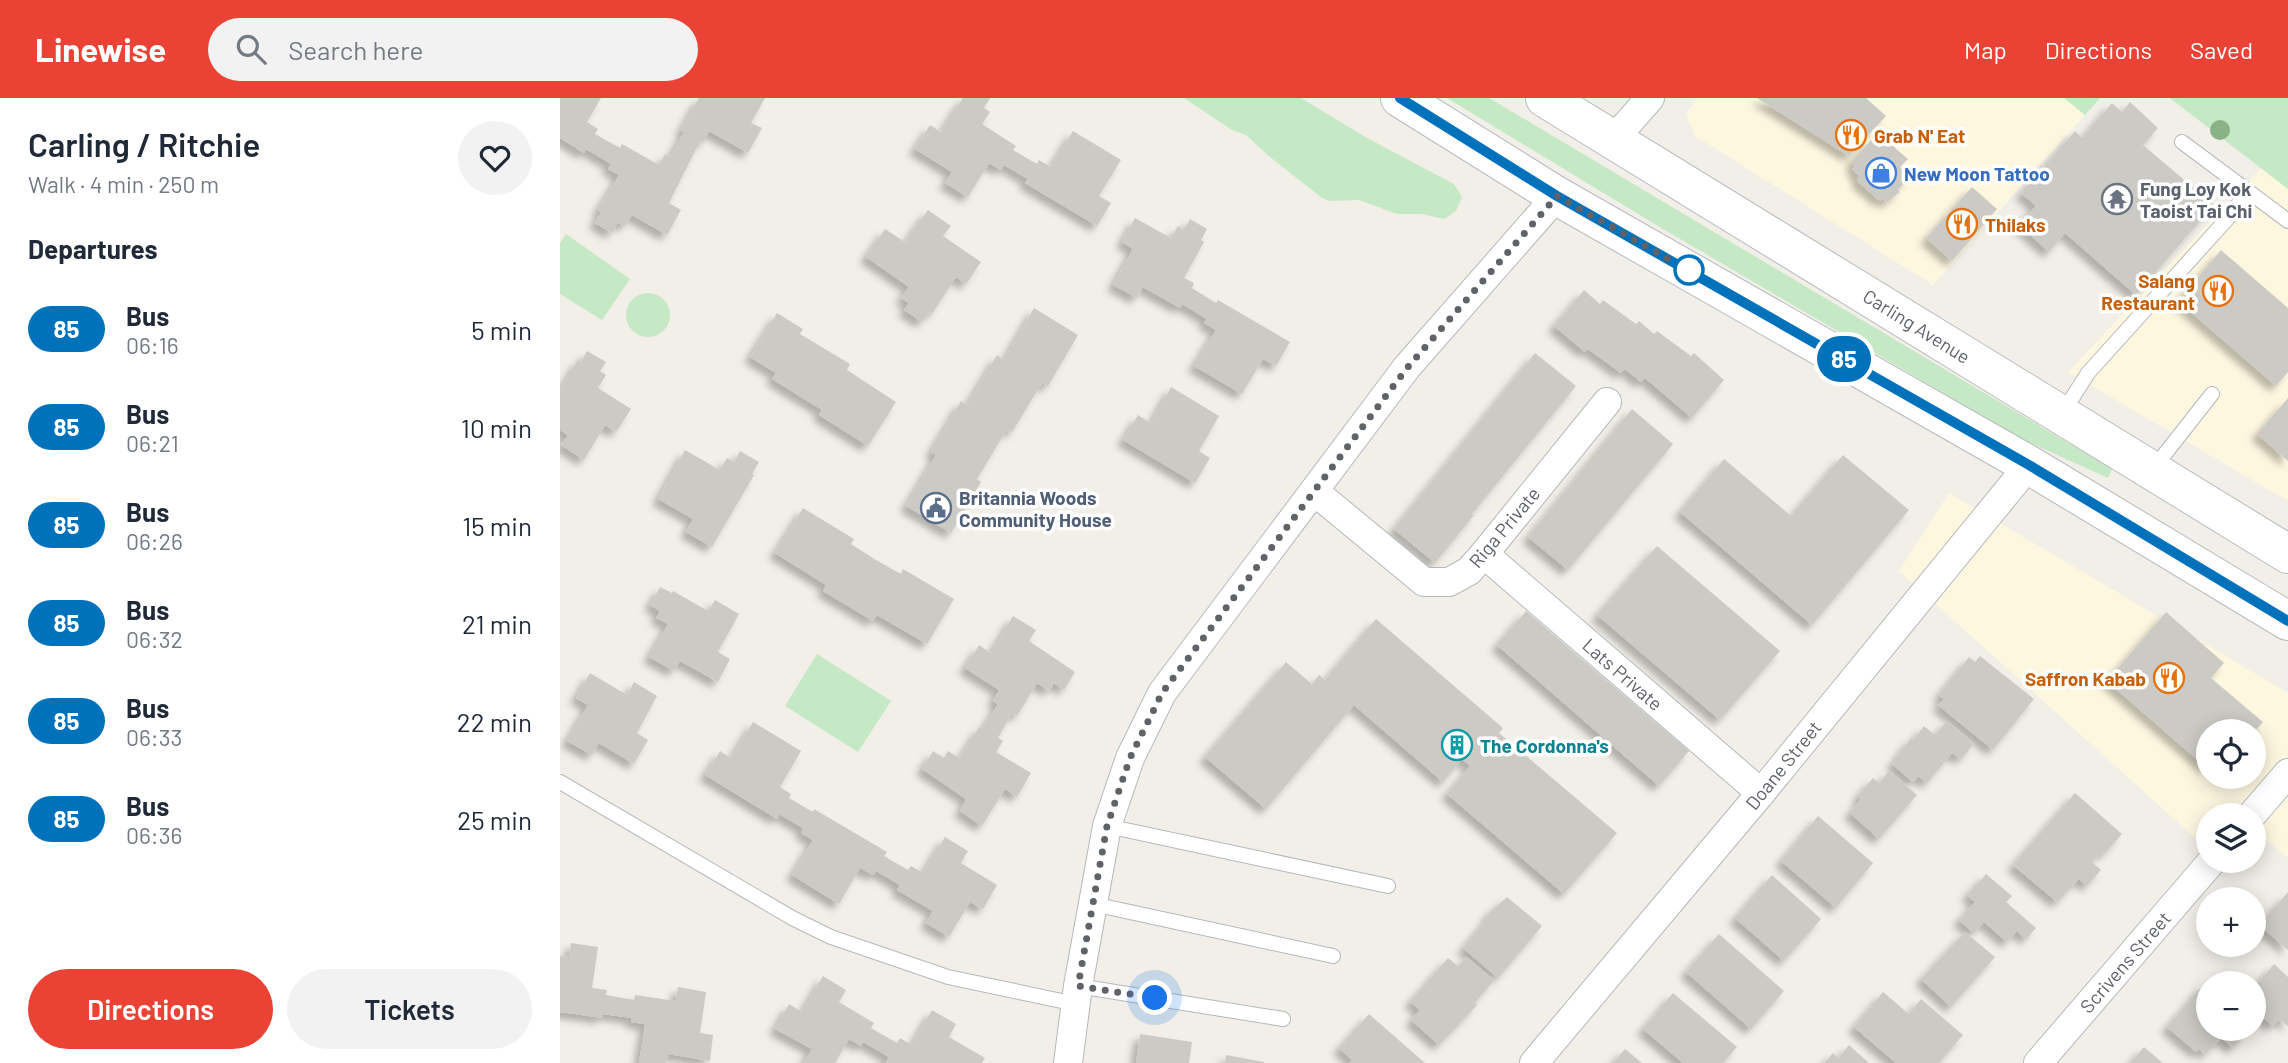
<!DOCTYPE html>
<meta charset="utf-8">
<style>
:root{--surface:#fff;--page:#f2f2f3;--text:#1f2937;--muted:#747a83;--accent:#ea4335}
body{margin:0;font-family:Barlow,sans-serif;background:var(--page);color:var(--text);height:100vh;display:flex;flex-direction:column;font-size:26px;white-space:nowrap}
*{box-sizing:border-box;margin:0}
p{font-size:23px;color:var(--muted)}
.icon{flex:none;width:38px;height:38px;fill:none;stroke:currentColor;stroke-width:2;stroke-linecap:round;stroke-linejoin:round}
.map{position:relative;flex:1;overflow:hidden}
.sheet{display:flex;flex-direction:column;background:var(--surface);width:560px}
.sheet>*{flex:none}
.badge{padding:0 14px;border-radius:23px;font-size:24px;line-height:46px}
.buttons{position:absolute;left:1636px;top:621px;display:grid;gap:14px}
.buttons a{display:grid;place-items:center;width:70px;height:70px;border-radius:50%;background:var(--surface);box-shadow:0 4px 18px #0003;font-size:35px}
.you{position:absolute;width:35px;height:35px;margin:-18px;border:5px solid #fff;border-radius:50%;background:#1a73e8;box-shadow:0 0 0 10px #1a73e833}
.map>.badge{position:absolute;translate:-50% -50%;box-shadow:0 0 0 4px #fff}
h2{padding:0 28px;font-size:26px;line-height:63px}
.round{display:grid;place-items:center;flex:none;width:74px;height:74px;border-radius:37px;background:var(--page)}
.head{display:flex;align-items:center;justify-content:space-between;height:119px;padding:0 28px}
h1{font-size:33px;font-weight:600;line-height:52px}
.cta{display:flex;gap:14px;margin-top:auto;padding:14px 28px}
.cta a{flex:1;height:80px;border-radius:42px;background:var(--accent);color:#fff;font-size:28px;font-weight:600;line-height:80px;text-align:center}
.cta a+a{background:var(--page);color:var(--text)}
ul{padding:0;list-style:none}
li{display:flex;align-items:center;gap:21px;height:98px;padding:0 28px}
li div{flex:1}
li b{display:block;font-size:26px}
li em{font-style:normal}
li .badge{min-width:77px;font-weight:700;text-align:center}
header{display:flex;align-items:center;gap:42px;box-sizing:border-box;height:98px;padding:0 35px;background:var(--accent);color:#fff}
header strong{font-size:33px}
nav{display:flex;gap:38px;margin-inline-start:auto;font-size:24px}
.search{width:490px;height:63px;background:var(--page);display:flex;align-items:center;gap:18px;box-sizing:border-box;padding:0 24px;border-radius:38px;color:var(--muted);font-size:26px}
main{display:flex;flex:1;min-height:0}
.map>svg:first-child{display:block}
.commercial{fill:#fef7e0;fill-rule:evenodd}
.green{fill:#c5e8c5}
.building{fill:#cccac5;filter:url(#shadow)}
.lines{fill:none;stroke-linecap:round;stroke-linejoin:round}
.service-casing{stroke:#b5b8bc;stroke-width:16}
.minor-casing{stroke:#b5b8bc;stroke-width:30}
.secondary-casing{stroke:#b6babf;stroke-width:40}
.service{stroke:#fff;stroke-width:14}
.minor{stroke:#fff;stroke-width:28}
.secondary{stroke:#fff;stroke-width:38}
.tree{fill:#89b387}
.line-casing{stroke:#fff;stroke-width:16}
.line{stroke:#0072bc;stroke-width:10}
.walk{stroke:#5f6368;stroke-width:7;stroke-dasharray:0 12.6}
.stop-dot{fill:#fff;stroke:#0072bc;stroke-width:3.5}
.labels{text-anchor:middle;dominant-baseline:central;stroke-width:7;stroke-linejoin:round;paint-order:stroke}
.food-label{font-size:19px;font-weight:bold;fill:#c56008;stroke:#fff;text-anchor:start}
.shop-label{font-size:19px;font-weight:bold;fill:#366cbe;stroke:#fff;text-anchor:start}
.worship-label{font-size:19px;font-weight:bold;fill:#5b616d;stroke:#fff;text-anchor:start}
.street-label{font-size:19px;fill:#5f6368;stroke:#fff}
.service-label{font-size:19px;font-weight:bold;fill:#4e5e75;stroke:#fff;text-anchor:start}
.culture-label{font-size:19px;font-weight:bold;fill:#0d838f;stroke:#fff;text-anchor:start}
</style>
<header>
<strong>Linewise</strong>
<div class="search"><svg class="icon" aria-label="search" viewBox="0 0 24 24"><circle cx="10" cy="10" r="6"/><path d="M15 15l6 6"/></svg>Search here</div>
<nav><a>Map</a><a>Directions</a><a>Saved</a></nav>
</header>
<main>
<section class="sheet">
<div class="head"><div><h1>Carling / Ritchie</h1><p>Walk · 4 min · 250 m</p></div><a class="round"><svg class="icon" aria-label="heart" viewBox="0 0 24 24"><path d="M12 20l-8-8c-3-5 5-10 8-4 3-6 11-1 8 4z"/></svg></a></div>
<h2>Departures</h2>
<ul>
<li><span class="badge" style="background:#0072bc;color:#fff">85</span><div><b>Bus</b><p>06:16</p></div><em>5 min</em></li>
<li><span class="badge" style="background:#0072bc;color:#fff">85</span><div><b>Bus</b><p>06:21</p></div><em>10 min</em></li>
<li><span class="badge" style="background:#0072bc;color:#fff">85</span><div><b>Bus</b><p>06:26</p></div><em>15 min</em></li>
<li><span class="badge" style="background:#0072bc;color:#fff">85</span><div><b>Bus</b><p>06:32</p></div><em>21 min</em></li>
<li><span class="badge" style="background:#0072bc;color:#fff">85</span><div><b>Bus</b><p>06:33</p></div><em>22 min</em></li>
<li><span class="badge" style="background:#0072bc;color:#fff">85</span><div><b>Bus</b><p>06:36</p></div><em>25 min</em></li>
</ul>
<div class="cta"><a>Directions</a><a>Tickets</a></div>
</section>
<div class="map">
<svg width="1728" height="965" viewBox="0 0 1728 965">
<defs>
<filter id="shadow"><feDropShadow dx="-6" dy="6" stdDeviation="3.5" flood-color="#0004"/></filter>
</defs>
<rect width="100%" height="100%" fill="#f1efe8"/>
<g class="commercial">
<polygon points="1138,0 1504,0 1525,17 1373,187 1135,38 1126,16"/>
<polygon points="1701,70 1728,91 1728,403 1508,274"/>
<path d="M1389 395 1728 595V760L1671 712 1667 717 1648 718V742L1644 748 1339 473ZM1648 634H1694V679H1648Z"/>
</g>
<g class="green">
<polygon points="624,0 741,0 807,40 894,86 902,99 896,113 884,121 862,116 837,116 799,102 769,103 762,100 710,59 686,37 672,32"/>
<polygon points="887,0 929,0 1552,371 1548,380 1460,340 1098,128"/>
<polygon points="1504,0 1540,0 1525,17"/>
<polygon points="1610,0 1728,0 1728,91"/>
<polygon points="6,136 70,181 42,222 0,196 0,145"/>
<circle cx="88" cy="217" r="22"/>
<polygon points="257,556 331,603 298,654 225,608"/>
</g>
<g class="building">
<polygon points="0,0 41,0 27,24 38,31 35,36 60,50 62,46 99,67 105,56 110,59 124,34 121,32 139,0 205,0 191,25 202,30 188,55 149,33 143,45 140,43 109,105 121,112 107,137 72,117 65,128 58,124 52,135 35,125 41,114 38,112 59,77 48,71 51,66 26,51 24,55 0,40"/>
<polygon points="403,0 430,0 424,10 430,14 422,26 456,48 453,52 477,66 479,62 491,69 513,33 561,62 539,98 551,105 537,128 465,85 468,81 444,67 441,72 429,65 408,99 385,85 392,74 355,51 370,27 381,34"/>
<polygon points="1197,0 1306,0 1326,18 1289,58"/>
<polygon points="1570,4 1598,30 1583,47 1654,107 1576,197 1505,135 1489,154 1459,127 1476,108 1461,95 1515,33 1522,40 1552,5 1562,14"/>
<polygon points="1311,42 1319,50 1326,42 1348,61 1340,69 1350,78 1338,92 1340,94 1326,105 1323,100 1320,103 1297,83 1299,78 1292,71 1295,68 1291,64"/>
<polygon points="1412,89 1437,111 1392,163 1366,140"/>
<polygon points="368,112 391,128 383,138 421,164 406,186 396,179 372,216 369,214 362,224 344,212 349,205 341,200 349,189 306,159 325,131 345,144"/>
<polygon points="575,120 611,140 618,128 624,132 630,121 647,131 641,142 644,144 624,180 634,185 632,190 656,205 658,202 730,244 716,268 703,261 682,296 634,268 656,232 644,225 647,221 622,206 620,210 583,189 577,200 553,187 573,151 562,144"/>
<polygon points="1661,152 1728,210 1728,274 1716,288 1618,203"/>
<polygon points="1024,192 1040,206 1043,202 1076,226 1079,223 1094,236 1097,233 1131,258 1134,255 1164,282 1132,320 1085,280 1081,284 1065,271 1061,275 1028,251 1025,254 994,228"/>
<polygon points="474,210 518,237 488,288 482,285 452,334 447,331 417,381 421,384 391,435 346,408 376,357 371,354 401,303 407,307 437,257 444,262"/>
<polygon points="217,215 243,231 240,236 290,266 287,272 336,304 308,348 259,317 262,312 212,281 216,275 190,259"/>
<polygon points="27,253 46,264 40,273 46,277 38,290 71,311 56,334 45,327 24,362 1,347 8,337 0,332 0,292 18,262 21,264"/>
<polygon points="975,255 1016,288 912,416 914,417 875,465 834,431"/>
<polygon points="611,289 659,318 639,353 650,360 635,385 563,342 578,317 591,325"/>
<polygon points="1728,300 1728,363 1697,336"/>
<polygon points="1072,311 1113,346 1008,472 968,439"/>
<polygon points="125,352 160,372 167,360 174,364 180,353 199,364 192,376 194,377 152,449 126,434 133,421 98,401"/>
<polygon points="1283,357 1349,412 1252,527 1120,414 1164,361 1231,418"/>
<polygon points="243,410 294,441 291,446 316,462 341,476 343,471 394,501 367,546 317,517 313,523 263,493 266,487 215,455"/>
<polygon points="1097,448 1220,553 1160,622 1037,517"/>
<polygon points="100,489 112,495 113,493 148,513 155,502 179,516 158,554 170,561 158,584 120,563 114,573 89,559 108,526 96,520 100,513 90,507"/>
<polygon points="966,513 1129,653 1099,688 937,547"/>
<polygon points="1606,514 1664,565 1651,580 1703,624 1694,634 1648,634 1648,671 1547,583"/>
<polygon points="453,518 476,532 469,543 515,574 504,592 494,585 489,593 477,585 457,618 452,615 438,640 443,643 436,654 471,675 457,699 445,691 422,728 400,713 406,701 362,671 373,653 384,660 388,653 400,660 420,628 423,631 438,606 433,603 439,592 405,570 419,547 431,555"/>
<polygon points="816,521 943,630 939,635 1057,735 1004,796 887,696 910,668 902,661 883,684 794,607 706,711 645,659 726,564 752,586 759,577 765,582"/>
<polygon points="1420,558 1474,601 1433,652 1378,607 1384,601 1379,597 1409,559 1415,564"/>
<polygon points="30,575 67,597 74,584 97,598 77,635 88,642 74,666 39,645 32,657 7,643 28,607 16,600"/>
<polygon points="1387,623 1414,646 1401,661 1392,655 1367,685 1358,678 1353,684 1332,666 1351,640 1353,642 1364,628 1375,637"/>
<polygon points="193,624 241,653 220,689 231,696 229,700 253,714 254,711 327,754 324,758 348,772 351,768 363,775 385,739 408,753 401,765 437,787 423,811 410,804 389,839 366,825 373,813 337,792 340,787 316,773 313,777 300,770 279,806 232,777 253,742 241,735 243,730 219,716 217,721 145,677 160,653 171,660"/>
<polygon points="1329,673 1357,697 1319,741 1290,715 1301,701 1298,698 1313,680 1319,685"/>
<polygon points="1515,695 1562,736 1544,756 1541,754 1532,764 1541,772 1527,788 1519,781 1497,804 1453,767"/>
<polygon points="1258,718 1313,765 1276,810 1221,763"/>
<polygon points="1426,776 1452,798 1446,804 1476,830 1466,841 1457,833 1447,844 1424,824 1414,835 1399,822 1415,804 1407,797"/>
<polygon points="1212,777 1261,821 1224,863 1175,820"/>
<polygon points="1728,794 1728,852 1699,827"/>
<polygon points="947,799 982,828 938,880 903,850 929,818 927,817"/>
<polygon points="1405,834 1435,859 1391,909 1361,881"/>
<polygon points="1159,836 1224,893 1191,931 1126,874"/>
<polygon points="11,845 38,849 32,890 47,892 46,897 74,902 75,897 116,903 118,889 146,894 140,935 153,937 150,963 108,956 106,965 79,965 85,926 71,924 72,920 43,916 43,920 0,914 0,858 9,859"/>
<polygon points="906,859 934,882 915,905 917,907 879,947 851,922 860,912 850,904 888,860 898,868"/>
<polygon points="1714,866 1728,879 1728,928 1719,921 1713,928 1694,912 1694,889"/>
<polygon points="263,878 286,892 279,904 314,925 311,930 337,945 340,940 352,947 372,912 396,926 389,939 425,960 422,965 327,965 326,964 329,959 303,944 301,948 289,941 275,965 246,965 244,964 252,951 215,931 229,906 242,914"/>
<polygon points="1644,886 1648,890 1648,931 1688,932 1673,950 1662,940 1645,956 1639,951 1636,954 1607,929"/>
<polygon points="1323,894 1349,916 1361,901 1403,937 1379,965 1336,965 1294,929"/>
<polygon points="1113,895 1177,949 1163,965 1123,965 1083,931"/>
<polygon points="809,916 865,965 789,965 792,962 779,950"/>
<polygon points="580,936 632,944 629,965 576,965"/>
<polygon points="1289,947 1309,965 1264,965 1273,955 1278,960"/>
<polygon points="1584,949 1603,965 1570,965"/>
<polygon points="1065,951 1082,965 1053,965"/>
<polygon points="666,957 704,964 704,965 665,965"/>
</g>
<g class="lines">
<g class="service-casing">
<g id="service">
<polyline points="1622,44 1728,123"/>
<polyline points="1502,316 1528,275 1668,120 1688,93"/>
<polyline points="1593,371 1652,296"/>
<polyline points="0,684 234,821 271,839 388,879 516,906"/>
<polyline points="547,728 828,788"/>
<polyline points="533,806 773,858"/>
<polyline points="518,888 723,921"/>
</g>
</g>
<g class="minor-casing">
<g id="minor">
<polyline points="1054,41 1090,0"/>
<polyline points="754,393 864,484 889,484 909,473 924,456 1047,304"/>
<polyline points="924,456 1201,695"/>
<polyline points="1691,718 1728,675"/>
<polyline points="508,965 518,888 547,728 570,660 602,595 847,269 997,98"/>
<polyline points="974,965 1201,695 1469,367"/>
<polyline points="1478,965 1652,763"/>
</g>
</g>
<g class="secondary-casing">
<g id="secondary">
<polyline points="840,0 997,98 1469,367 1728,523"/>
<polyline points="985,0 1728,456"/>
</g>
</g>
<use href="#service" class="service"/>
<use href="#minor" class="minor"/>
<use href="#secondary" class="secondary"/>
</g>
<circle class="tree" cx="1660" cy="32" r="10"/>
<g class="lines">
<g class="line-casing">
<polyline id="line" points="840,0 997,98 1469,367 1728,523"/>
</g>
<use href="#line" class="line"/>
<polyline class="walk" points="595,900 518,888 547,728 570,660 602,595 847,270 997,98 1137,177 1129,172"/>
</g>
<defs>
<g id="restaurant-ring" transform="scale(1.575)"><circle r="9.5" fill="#fff" stroke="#e8710a" stroke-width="1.5"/><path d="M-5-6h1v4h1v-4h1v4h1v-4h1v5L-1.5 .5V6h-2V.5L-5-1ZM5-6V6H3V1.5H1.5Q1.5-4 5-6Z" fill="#e8710a"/></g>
<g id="shop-ring" transform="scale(1.575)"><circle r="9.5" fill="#fff" stroke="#3f7fe0" stroke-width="1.5"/><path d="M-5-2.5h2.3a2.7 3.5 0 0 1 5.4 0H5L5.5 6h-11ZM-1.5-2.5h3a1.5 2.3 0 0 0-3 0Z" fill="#3f7fe0"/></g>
<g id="temple-ring" transform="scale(1.575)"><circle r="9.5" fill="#fff" stroke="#6b7280" stroke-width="1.5"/><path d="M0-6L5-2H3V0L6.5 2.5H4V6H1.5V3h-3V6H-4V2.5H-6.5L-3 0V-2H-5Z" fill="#6b7280"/></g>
<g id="civic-ring" transform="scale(1.575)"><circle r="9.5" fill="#fff" stroke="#5c6f8a" stroke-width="1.5"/><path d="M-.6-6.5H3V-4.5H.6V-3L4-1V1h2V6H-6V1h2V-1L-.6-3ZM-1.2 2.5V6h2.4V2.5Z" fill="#5c6f8a"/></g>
<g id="building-ring" transform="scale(1.575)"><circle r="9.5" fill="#fff" stroke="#0f9aa8" stroke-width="1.5"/><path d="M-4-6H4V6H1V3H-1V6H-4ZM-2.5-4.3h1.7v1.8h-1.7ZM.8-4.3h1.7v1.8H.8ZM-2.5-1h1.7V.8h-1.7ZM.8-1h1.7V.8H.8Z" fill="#0f9aa8"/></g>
</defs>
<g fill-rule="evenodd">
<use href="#restaurant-ring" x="1291" y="37"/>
<use href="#shop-ring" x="1321" y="75"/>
<use href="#temple-ring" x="1557" y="101"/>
<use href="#restaurant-ring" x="1402" y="126"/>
<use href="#restaurant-ring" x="1658" y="193"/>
<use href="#civic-ring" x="376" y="410"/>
<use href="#restaurant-ring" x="1609" y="580"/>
<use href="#building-ring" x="897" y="647"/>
</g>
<circle class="stop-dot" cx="1129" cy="172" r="14"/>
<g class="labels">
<g class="food-label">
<text x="1314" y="37">Grab N' Eat</text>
<text x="1425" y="126">Thilaks</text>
<text x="1635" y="182" text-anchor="end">Salang<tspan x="1635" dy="22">Restaurant</tspan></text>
<text x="1586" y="580" text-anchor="end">Saffron Kabab</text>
</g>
<g class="shop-label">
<text x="1344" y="75">New Moon Tattoo</text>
</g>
<g class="worship-label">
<text x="1580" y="90">Fung Loy Kok<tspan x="1580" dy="22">Taoist Tai Chi</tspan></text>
</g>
<g class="street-label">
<text transform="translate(1357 228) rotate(32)">Carling Avenue</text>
<text transform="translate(944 429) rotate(-50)">Riga Private</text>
<text transform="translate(1063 576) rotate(41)">Lats Private</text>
<text transform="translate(1223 667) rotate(-51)">Doane Street</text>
<text transform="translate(1565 864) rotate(-49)">Scrivens Street</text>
</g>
<g class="service-label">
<text x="399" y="399">Britannia Woods<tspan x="399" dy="22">Community House</tspan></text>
</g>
<g class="culture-label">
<text x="920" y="647">The Cordonna's</text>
</g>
</g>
</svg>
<div class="buttons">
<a><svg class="icon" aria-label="locate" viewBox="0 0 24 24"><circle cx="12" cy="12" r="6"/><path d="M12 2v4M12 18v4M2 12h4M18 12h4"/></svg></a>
<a><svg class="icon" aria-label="layers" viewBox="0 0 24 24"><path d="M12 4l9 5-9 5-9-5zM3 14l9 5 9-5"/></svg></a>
<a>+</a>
<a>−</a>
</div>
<div class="you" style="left:595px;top:900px"></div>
<b class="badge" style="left:1284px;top:261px;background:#0072bc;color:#fff">85</b>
</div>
</main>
